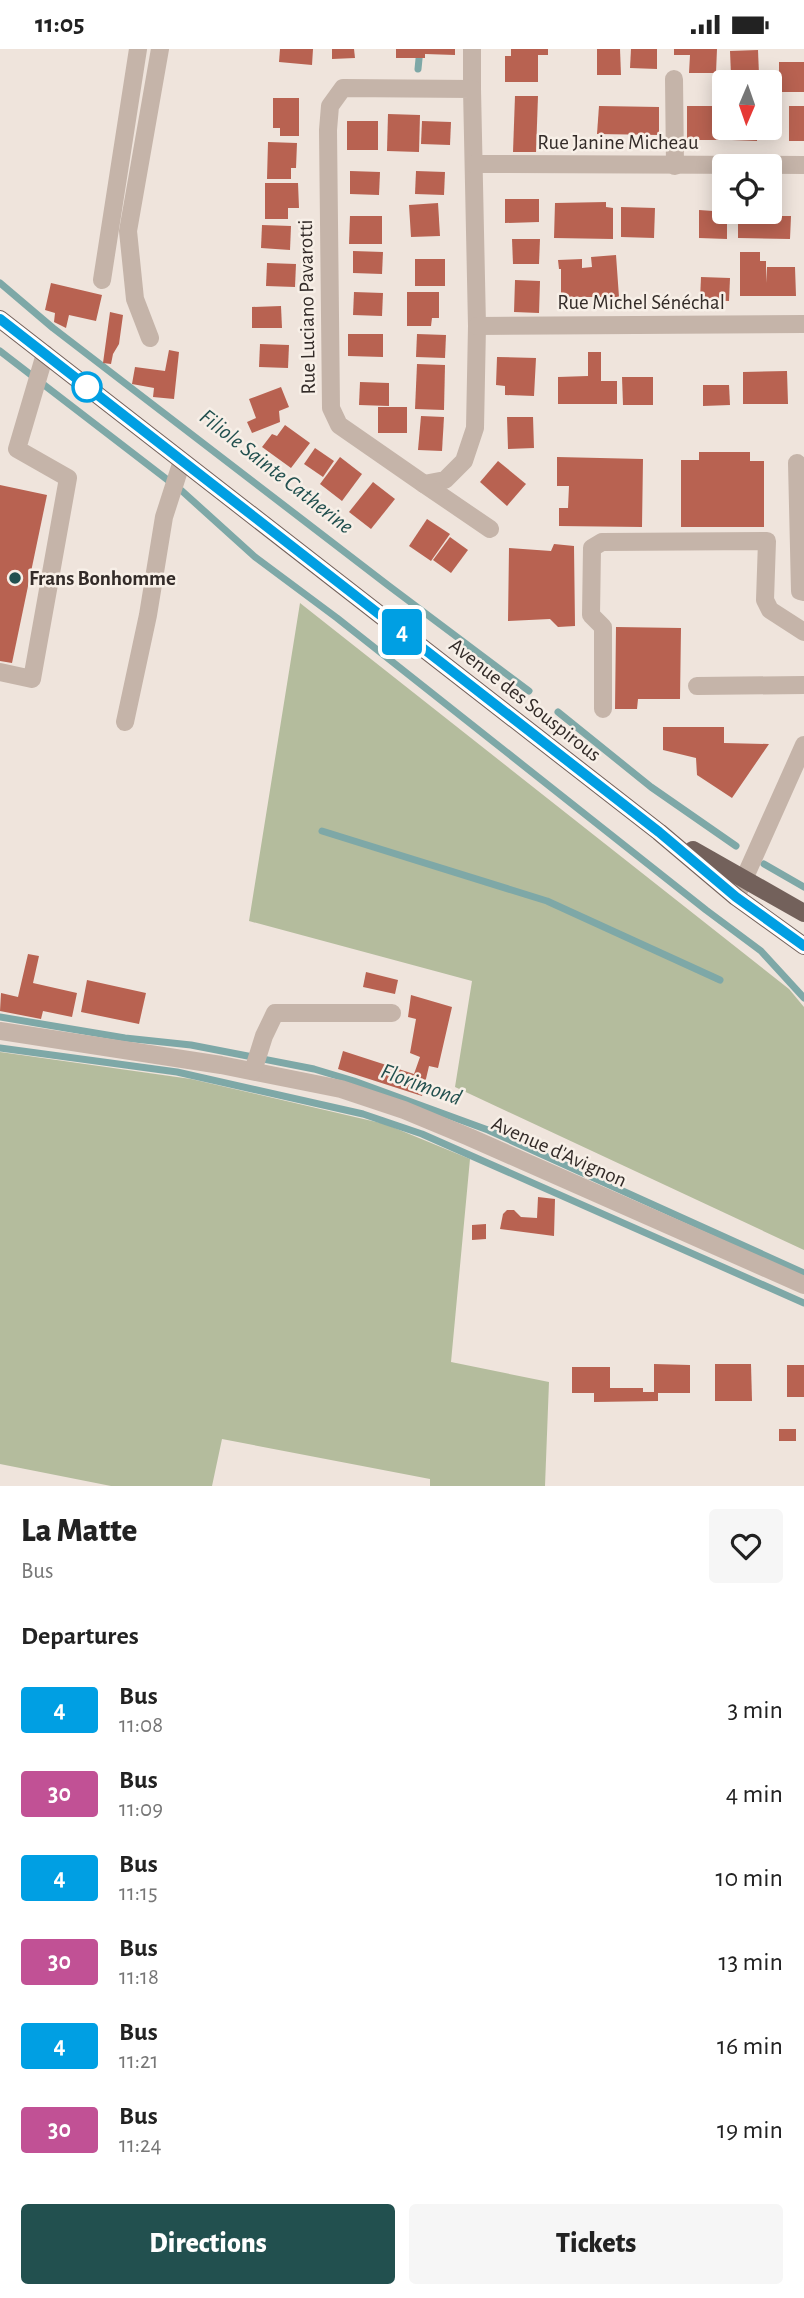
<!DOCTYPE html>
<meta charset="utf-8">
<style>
:root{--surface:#fff;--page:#f6f6f6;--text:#222;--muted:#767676;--accent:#22504f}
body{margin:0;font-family:"Alegreya Sans",sans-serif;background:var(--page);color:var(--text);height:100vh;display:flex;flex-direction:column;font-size:26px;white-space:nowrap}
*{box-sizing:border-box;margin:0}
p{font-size:23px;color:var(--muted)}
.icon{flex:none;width:38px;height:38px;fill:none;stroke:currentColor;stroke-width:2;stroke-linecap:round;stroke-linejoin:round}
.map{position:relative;height:1437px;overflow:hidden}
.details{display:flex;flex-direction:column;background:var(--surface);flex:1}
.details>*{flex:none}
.badge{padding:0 14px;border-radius:5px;font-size:24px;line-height:46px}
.needle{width:46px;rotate:182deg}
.tools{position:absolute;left:712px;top:21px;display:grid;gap:14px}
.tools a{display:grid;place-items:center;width:70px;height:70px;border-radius:7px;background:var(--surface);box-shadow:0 4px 18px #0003;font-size:35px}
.map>.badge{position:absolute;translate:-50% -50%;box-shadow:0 0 0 4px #fff}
h2{padding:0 21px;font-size:26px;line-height:63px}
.round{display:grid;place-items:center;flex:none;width:74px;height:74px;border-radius:7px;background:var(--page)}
.head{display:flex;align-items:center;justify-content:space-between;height:119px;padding:0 21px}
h1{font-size:33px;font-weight:800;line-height:52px}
.button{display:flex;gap:14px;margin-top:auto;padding:14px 21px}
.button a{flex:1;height:80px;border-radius:7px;background:var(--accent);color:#fff;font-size:28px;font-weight:800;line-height:80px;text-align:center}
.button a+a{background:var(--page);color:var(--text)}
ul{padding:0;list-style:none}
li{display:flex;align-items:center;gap:21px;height:84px;padding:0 21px}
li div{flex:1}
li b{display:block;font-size:26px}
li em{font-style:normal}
li .badge{min-width:77px;font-weight:700;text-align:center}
.status{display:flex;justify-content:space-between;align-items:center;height:49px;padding:0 35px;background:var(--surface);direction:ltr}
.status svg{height:19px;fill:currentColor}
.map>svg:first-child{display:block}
.green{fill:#b4bc9d}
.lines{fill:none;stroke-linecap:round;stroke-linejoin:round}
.stream{stroke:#7ea8a7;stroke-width:7}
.building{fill:#b86251}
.minor{stroke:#c5b4a9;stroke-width:18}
.major{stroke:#73615b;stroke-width:18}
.line-casing{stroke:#fff;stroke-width:16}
.line{stroke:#009fe3;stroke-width:10}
.stop-dot{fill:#fff;stroke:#009fe3;stroke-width:3.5}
.poi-dot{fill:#22504f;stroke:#f7efe7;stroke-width:2.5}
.labels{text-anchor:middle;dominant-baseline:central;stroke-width:5;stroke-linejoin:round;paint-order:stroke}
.street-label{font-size:21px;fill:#332b28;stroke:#f7efe7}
.poi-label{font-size:21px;font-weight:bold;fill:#332b28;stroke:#f7efe7;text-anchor:start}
.water-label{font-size:23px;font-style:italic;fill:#22504f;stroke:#f7efe7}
</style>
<div class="status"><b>11:05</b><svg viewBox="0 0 49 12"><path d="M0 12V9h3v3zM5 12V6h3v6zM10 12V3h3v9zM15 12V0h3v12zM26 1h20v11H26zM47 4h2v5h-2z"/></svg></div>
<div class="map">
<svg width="804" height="1437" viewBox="0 0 804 1437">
<rect width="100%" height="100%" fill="#efe4dc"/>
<g class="green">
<polygon points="300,554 789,940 804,958 804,1201 455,1038 472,932 249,872"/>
<polygon points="0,1003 191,1030 385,1075 470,1110 451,1313 549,1333 545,1437 430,1437 430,1430 222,1390 212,1437 111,1437 0,1415"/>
</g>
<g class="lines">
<g class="stream">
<polyline points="418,20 420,0"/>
<polyline points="0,234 53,279 389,537 529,642"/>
<polyline points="0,302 182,442 255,508 337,569 706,861 761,902 804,949"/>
<polyline points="558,663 651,738 736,797"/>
<polyline points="322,782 547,852 720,931"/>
<polyline points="764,815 804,838"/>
<polyline points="0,968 125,989 191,996 314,1020 354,1032 488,1081 804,1224"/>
<polyline points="0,999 177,1023 363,1065 422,1085 804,1254"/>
</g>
</g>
<g class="building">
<polygon points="280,0 313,0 312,16 279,13"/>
<polygon points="332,0 354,0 355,9 332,10"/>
<polygon points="396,0 455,0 455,6 425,5 425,9 396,9"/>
<polygon points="511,0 548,0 548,6 538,6 538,33 505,33 505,7 511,7"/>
<polygon points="597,0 620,0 621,26 597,26"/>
<polygon points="631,0 657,0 657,20 630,19"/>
<polygon points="674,0 717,0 716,24 689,24 690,6 674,6"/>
<polygon points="758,1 759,26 731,26 730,2"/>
<rect x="779" y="13" width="25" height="30"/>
<polygon points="515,47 538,47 536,103 513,103"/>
<polygon points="273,49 299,49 299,87 280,87 280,79 273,79"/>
<polygon points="599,57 659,58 659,86 597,85"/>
<polygon points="687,57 722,57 721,91 687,91"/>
<rect x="789" y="57" width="15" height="35"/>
<polygon points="388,65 420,66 419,103 387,102"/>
<rect x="347" y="72" width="31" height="29"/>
<polygon points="422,72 451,73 450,96 421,95"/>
<polygon points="732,79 758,79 757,92 732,91"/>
<polygon points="268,93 297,94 296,119 291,119 291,130 267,130"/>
<polygon points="350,122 380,123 379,146 350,145"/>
<polygon points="416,122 445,123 444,146 415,145"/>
<polygon points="265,134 298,134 299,159 288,159 288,170 265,170"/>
<polygon points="770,149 777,149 777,167 791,167 790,190 738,189 738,163 770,163"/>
<polygon points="505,150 539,150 539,173 505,174"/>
<polygon points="606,153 606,158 613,159 613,190 554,189 555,154"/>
<polygon points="438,154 440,187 411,188 409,156"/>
<polygon points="621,158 655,159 654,189 621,188"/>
<polygon points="699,161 727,163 727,190 699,189"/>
<polygon points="350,167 382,167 382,195 349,195"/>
<polygon points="262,176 291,177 290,201 261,199"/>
<polygon points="512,190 540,190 539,215 513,215"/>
<polygon points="353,202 383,203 382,225 353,224"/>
<polygon points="740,203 760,203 760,212 766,212 766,234 767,218 795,218 796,247 740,247"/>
<polygon points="616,206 619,248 561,248 561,220 559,220 558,211 582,210 582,219 592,218 591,208"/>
<rect x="415" y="210" width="30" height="27"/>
<polygon points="267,214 296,215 295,238 266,237"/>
<polygon points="701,228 730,229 729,252 700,251"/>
<polygon points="515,231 540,232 539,264 514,263"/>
<polygon points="51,234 102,246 96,272 69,266 66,279 54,273 55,264 45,261"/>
<polygon points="354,243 383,244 382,267 353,266"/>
<polygon points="407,243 439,243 439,269 432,269 431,277 407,277"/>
<polygon points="281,257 282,279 252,279 252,258"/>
<polygon points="110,263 123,266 119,295 113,305 111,315 103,314"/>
<polygon points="348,285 383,285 383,308 348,307"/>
<polygon points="417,285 446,286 445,309 416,308"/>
<polygon points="260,295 289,296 288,319 259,318"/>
<polygon points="169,301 179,303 174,350 153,348 154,339 132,335 135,318 165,322"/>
<polygon points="588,303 601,303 601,332 617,332 617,355 558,355 558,328 588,327"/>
<polygon points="497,308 536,309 534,347 505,346 505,337 496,336"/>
<polygon points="417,315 445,316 444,361 415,360"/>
<polygon points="787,322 788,355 743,355 743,323"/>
<polygon points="622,328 653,328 653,356 623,356"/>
<polygon points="360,333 389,334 389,357 359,356"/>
<polygon points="703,336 729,336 730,356 703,357"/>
<polygon points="281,338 289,358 279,362 280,373 252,384 247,373 256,369 249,350"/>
<rect x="378" y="358" width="29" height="26"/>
<polygon points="421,367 444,368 442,402 418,401"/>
<polygon points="507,368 533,368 534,399 508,400"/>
<polygon points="285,376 310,394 291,419 262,398 272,385 277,387"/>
<polygon points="315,399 334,412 323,428 304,415"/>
<polygon points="699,403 750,403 750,412 764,412 764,478 681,478 681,411 699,411"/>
<polygon points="340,408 362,425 342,452 320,435"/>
<polygon points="557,408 643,410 642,478 559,477 559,459 568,459 569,437 557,437"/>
<polygon points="498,412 526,435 507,457 480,433"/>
<polygon points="373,433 395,450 371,480 349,463"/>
<polygon points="0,436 47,446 12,614 0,612"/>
<polygon points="427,470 450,485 431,512 409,497"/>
<polygon points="450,488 468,501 451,524 433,511"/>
<polygon points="554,495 574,497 575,577 558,578 550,570 508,572 509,499 551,502"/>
<polygon points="616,578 681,579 680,650 638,650 637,660 615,660"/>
<polygon points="663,678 724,678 724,694 769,695 732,749 697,726 696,709 663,701"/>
<polygon points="28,905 39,907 33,934 77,944 72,968 43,962 41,970 0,962 1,944 18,948"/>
<polygon points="366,923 398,931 395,945 363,938"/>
<polygon points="87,931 146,944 139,975 81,963"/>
<polygon points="411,946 452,958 438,1019 429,1017 422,1047 338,1020 343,1002 414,1025 420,1008 410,1004 416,970 408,968"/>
<polygon points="538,1148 555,1150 554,1187 500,1180 503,1165 507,1161 514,1161 521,1168 537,1169"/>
<polygon points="486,1175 486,1190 472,1191 472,1176"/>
<polygon points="654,1315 690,1316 690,1344 658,1344 658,1352 594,1353 594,1344 572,1344 572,1318 610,1318 610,1339 643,1339 643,1343 654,1343"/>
<polygon points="715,1315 751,1315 752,1352 715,1352"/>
<rect x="787" y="1316" width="17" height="32"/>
<rect x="779" y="1380" width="17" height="12"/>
</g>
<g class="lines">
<g class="minor">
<polyline points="472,0 472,40"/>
<polyline points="674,30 675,117"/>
<polygon points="343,39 472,40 477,277 475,379 464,412 445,431 424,435 339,376 331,359 328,81 330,57"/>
<polyline points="474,115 804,116"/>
<polyline points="102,231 138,0"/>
<polyline points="477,277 804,275"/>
<polyline points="150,289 135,250 128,182 160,0"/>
<polyline points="797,414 800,542 804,543"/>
<polyline points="424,435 490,480"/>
<polyline points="0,623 32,630 68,429 17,400 45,305"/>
<polyline points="697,637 804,636"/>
<polyline points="603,660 603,578 591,566 592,499 602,493 767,492 765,551 770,561 804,583"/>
<polyline points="125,673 148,566 164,468 182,412"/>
<polyline points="736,848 804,696"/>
<polyline points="0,982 221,1016 341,1040 404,1061 469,1088 804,1236"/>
<polyline points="253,1022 264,987 275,964 392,964"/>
</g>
<g class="major">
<polyline points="0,270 659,783 736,848 804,897"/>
<polyline points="693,801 804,864"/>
</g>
</g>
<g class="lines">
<g class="line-casing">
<polyline id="line" points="0,270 659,783 736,848 804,897"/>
</g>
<use href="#line" class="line"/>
</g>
<circle class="stop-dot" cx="87" cy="338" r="14"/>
<circle class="poi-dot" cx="15" cy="529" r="7"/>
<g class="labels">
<g class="street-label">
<text x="618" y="93">Rue Janine Micheau</text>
<text x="641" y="253">Rue Michel Sénéchal</text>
<text transform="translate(307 258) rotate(-91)">Rue Luciano Pavarotti</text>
<text transform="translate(525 651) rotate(38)">Avenue des Souspirous</text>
<text transform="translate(559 1103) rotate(24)">Avenue d'Avignon</text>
</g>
<g class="poi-label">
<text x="29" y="529">Frans Bonhomme</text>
</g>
<g class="water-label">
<text transform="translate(276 423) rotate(38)">Filiole Sainte Catherine</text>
<text transform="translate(421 1036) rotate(20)">Florimond</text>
</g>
</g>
</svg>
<div class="tools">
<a><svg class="needle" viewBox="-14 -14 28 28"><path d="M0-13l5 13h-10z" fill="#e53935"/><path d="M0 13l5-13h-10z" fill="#767676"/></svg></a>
<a><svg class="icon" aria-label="locate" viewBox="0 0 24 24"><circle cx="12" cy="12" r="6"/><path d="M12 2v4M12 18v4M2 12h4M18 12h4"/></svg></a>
</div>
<b class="badge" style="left:402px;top:583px;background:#009fe3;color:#fff">4</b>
</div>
<section class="details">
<div class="head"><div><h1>La Matte</h1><p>Bus</p></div><a class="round"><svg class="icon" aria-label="heart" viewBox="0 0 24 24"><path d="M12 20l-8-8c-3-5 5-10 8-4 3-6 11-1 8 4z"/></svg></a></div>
<h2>Departures</h2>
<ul>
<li><span class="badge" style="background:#009fe3;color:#fff">4</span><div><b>Bus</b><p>11:08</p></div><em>3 min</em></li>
<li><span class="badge" style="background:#c15195;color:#fff">30</span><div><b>Bus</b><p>11:09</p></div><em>4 min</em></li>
<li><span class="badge" style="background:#009fe3;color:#fff">4</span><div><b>Bus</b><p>11:15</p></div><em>10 min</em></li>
<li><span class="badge" style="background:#c15195;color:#fff">30</span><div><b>Bus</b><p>11:18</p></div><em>13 min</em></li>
<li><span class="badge" style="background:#009fe3;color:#fff">4</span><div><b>Bus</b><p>11:21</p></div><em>16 min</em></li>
<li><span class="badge" style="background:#c15195;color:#fff">30</span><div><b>Bus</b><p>11:24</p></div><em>19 min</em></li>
</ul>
<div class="button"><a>Directions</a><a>Tickets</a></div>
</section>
